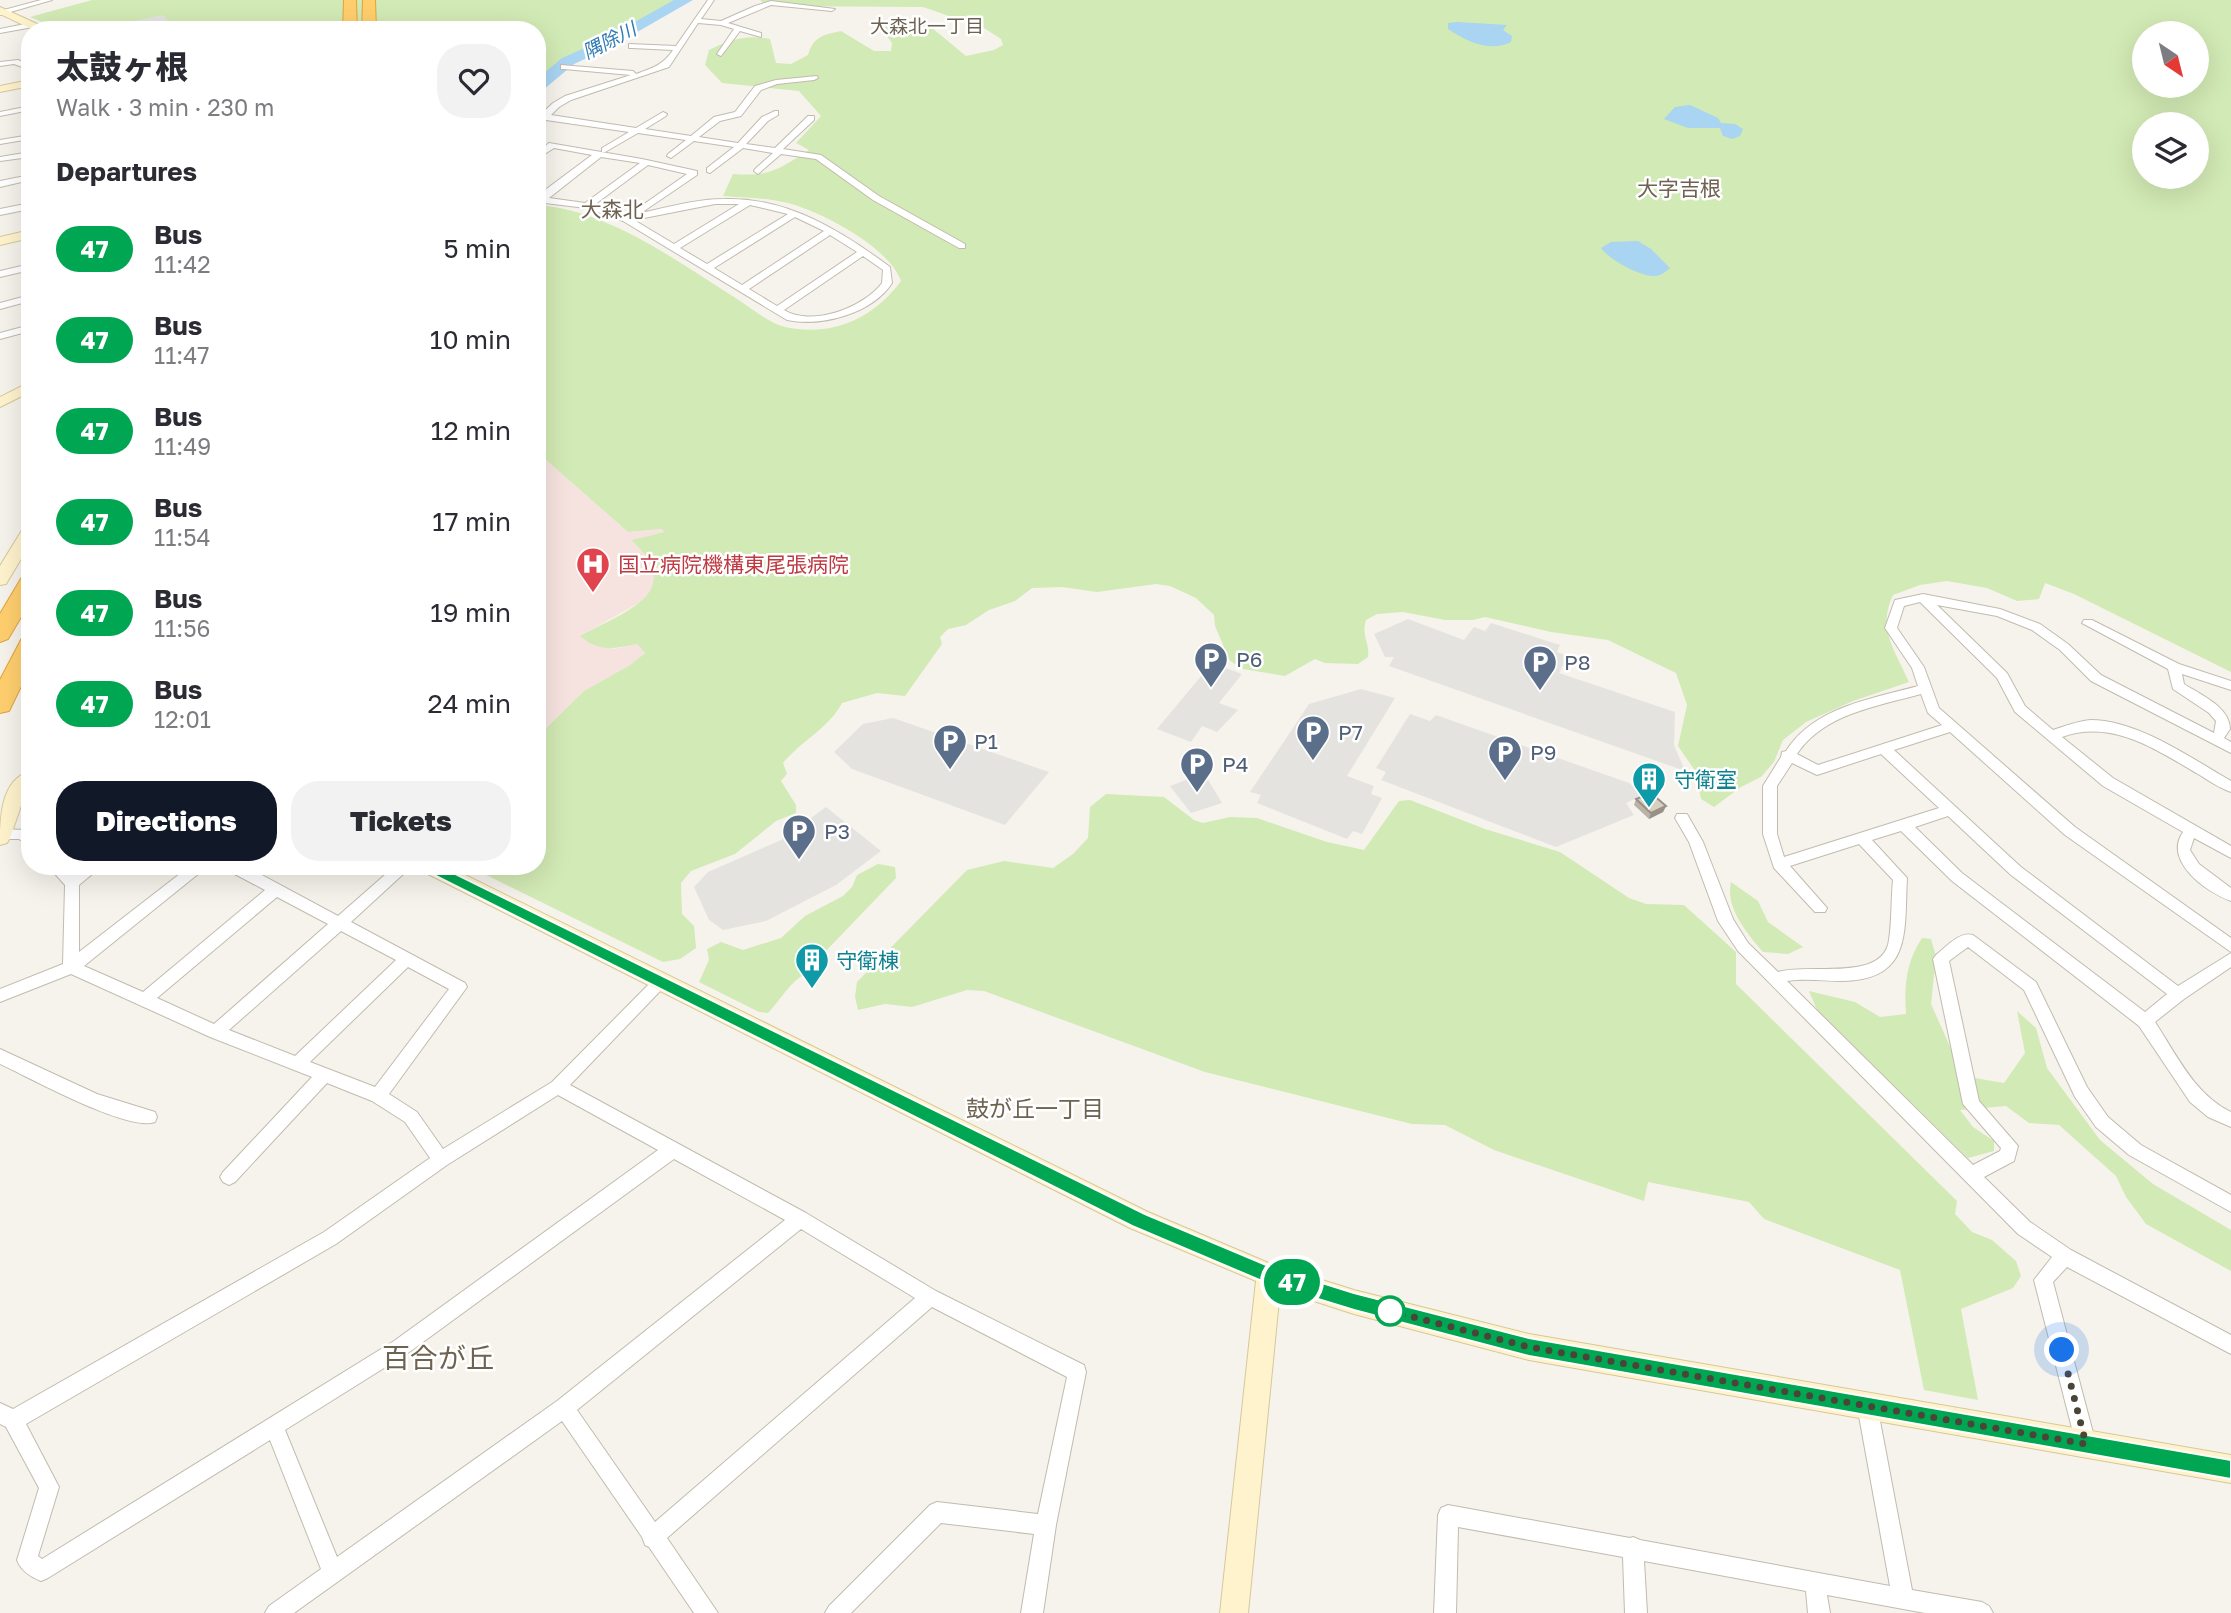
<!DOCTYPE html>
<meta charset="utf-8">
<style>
:root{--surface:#fff;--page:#f2f2f3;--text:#2b2b33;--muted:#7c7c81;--accent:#111827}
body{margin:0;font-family:"Golos Text","Noto Sans JP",sans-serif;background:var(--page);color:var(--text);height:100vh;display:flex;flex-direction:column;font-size:26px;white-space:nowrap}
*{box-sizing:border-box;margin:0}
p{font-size:23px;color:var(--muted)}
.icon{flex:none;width:38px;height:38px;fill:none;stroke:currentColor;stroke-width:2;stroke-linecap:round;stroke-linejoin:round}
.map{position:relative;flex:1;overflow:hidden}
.sheet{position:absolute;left:21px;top:21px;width:525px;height:854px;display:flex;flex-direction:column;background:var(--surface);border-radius:28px;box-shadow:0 7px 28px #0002}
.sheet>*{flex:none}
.badge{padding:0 14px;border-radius:23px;font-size:24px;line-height:46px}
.needle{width:46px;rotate:145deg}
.controls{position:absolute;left:2132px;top:21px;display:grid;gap:14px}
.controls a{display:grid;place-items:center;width:77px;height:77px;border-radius:50%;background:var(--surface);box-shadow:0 7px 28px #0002;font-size:35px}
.you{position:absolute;width:35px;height:35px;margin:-18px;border:5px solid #fff;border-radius:50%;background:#1a73e8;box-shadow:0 0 0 10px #1a73e833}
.map>.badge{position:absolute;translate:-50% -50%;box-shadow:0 0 0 4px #fff}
h2{padding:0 35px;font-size:26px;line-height:63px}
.round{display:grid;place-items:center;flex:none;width:74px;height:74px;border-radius:28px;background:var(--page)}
.head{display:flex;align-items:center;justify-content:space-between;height:119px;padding:0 35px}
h1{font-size:33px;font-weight:800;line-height:52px}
.button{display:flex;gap:14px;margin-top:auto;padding:14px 35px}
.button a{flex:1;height:80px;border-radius:28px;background:var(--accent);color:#fff;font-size:28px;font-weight:800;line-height:80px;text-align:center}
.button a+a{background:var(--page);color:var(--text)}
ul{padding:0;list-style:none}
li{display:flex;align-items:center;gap:21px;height:91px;padding:0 35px}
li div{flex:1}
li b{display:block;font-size:26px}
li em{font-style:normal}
li .badge{min-width:77px;font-weight:700;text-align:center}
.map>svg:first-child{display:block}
.medical{fill:#f6e3e0}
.green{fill:#d2eab5;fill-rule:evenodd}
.parking{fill:#e5e3e0}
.water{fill:#a9d4f2}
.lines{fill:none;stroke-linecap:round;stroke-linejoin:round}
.river{fill:#a9d4f2;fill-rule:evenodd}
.street-casing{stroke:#c2bbae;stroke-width:2}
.secondary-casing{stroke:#d6c79b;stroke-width:2}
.highway-casing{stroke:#e0a43c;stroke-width:2}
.street{fill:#fff;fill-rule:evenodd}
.secondary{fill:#fff3cd;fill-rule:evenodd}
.highway{fill:#ffcf6e;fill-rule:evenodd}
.wall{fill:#bab2a6}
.shaded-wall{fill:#979187}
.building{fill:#d8cfc1;stroke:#979187;stroke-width:2}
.line{fill:#00a651;stroke:#fff;stroke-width:2}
.walk{stroke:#4b4439;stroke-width:7;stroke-dasharray:0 12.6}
.stop-dot{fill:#fff;stroke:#00a651;stroke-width:3.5}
.labels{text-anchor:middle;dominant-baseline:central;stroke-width:5;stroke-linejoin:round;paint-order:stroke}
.far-neighbourhood-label{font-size:19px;fill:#6e6250;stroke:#fff}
.far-water-label{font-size:19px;font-style:italic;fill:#2e7ab2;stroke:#fff}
.far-quarter-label{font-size:21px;fill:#6e6250;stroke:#fff}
.health-label{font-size:21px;fill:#be3a42;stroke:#fff;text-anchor:start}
.service-label{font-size:21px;fill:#4e5e75;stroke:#fff;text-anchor:start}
.culture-label{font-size:21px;fill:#0d838f;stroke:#fff;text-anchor:start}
.neighbourhood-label{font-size:23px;fill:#6e6250;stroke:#fff}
.near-quarter-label{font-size:28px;fill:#6e6250;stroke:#fff}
</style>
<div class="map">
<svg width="2231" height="1613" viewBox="0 0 2231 1613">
<rect width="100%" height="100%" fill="#f6f3ec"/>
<polygon class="medical" points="537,452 628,532 663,529 664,532 631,540 641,550 656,574 654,586 642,601 580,636 614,649 637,644 645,653 630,665 584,691 537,737"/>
<g class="green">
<polygon points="92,0 687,0 601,45 560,62 562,68 559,75 537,90 537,30 62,30 30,17"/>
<path d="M760 0H2231V672L2074 594 2045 583 2039 599 2017 601 1987 588 1947 581 1920 585 1893 595C1877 629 1895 650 1909 682L1853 701 1806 722 1783 740 1774 762 1761 777 1741 787 1714 807 1701 799 1696 772 1678 746 1687 705 1676 673 1608 640 1551 632 1485 617 1473 620H1445L1403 612 1377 614 1366 620C1361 636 1370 642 1368 657L1358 664 1325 663 1315 659 1285 676 1243 669 1230 661 1215 626 1214 615 1196 598 1170 586 1156 584 1097 592 1062 587 1032 588 1015 601 989 610 966 625 948 629 940 637 942 644 905 696 877 693 842 703C829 728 801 741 783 763L787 774 781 781 796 805V813L776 821 735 854 691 871 681 883 682 914 694 926 696 948 680 959 663 962 468 866H537V737L584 691 630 665 645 653 637 644C613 649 599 652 580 636 623 612 689 593 631 540L664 532 662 529 628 532 537 452V205C606 209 677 261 734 297 749 306 768 323 785 327 832 337 873 319 901 281 890 250 834 219 803 208 779 198 748 198 723 196L733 174C770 177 779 169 809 150L796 143 821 116 799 91 722 83 705 65 709 50C729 40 747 34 770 39L776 63 791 64 808 55C814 36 823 35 841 31L874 51H891L892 43 881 28 893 17 926 23 966 56 994 50 1003 45 1001 39 984 28 923 7 766 6ZM2144 33H2196V86H2144ZM2144 124H2196V177H2144Z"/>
<polygon points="1106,794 1164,797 1194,820 1203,823 1230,817 1257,818 1327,842 1364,850 1399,801 1410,800 1485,829 1560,852 1629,898 1646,904 1684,905 1736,952 1736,984 1957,1201 1955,1214 1972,1232 1992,1240 2016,1261 2021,1276 2013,1288 1961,1309 1978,1400 1924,1390 1900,1270 1764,1219 1749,1202 1648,1182 1644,1201 1494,1150 1445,1125 1412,1124 1205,1072 984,991 967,990 912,1007 885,1004 858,1010 855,997 857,982 967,870 1004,861 1053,868 1073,854 1088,838 1090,807"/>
<path d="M878 864 895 867 896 878 822 955 818 968C789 979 787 993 768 1013L759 1012 699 982 709 960 707 949 721 942 743 950 781 938 805 916 843 896 852 887 857 875Z"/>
<path d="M1731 882 1758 901 1768 922 1803 947 1788 954 1763 952C1747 933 1725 908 1731 882Z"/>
<path d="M1922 938 1931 939 1936 956 1931 1004 1963 1076 2004 1083 2025 1053 2017 1011 2036 1028 2047 1068 2100 1140 2153 1184 2231 1230V1271L2146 1224 2126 1197 2116 1176 2059 1125 2029 1123 2006 1106 1960 1110 1973 1127 1994 1141V1151L1968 1158 1817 1010 1809 991 1855 1002 1880 1017 1906 1014C1904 986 1906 962 1922 938Z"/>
</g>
<g class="parking">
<polygon points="163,15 174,28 89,30"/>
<polygon points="1408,619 1464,640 1474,627 1485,631 1491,623 1560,645 1557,652 1568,656 1559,673 1675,712 1674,745 1685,771 1389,666 1394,657 1385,657 1374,634"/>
<polygon points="1212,663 1242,674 1219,703 1238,710 1217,732 1202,726 1191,742 1157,729"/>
<polygon points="1361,689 1395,698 1347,776 1374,786 1371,794 1382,798 1362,834 1353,831 1347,839 1257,803 1261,795 1250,792 1309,704"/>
<polygon points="1410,714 1430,721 1436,715 1629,783 1643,795 1626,803 1634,815 1556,847 1381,780 1386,772 1376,768"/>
<polygon points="893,718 1049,772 1005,825 852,769 834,752 863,724"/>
<polygon points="1204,773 1222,803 1191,813 1170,786"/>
<polygon points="826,807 881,851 836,885 766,921 723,930 709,920 694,887 708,872 781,840"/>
</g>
<g class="water">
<path d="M1457 22 1507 25 1503 30 1512 36 1511 42C1490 53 1466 41 1448 29V23Z"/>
<polygon points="1690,105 1718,118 1721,123 1735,124 1743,129 1740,136 1732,139 1723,136 1720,128 1688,128 1664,119 1675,107"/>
<path d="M1638 241 1651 249 1670 268C1665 272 1662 275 1656 276 1640 277 1610 260 1601 248L1611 242Z"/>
</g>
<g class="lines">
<polygon class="river" points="674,0 693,0 611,47 574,64 543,90 537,92 537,79 562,58 601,41"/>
<g class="street-casing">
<g id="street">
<polygon points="41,0 52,0 0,15 0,11"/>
<path d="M708 0H714L701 19 721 21 755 6 771 1 835 9 832 11 771 5 728 23 761 33V37L740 31 721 56 717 54 734 29 721 25 698 23 669 67 571 100 559 107 551 115 636 128 663 112 667 114 666 116 645 129 691 136 714 117 735 112 755 86 776 80 817 76 818 78 814 80 777 84 761 90 741 116 720 121 699 137 738 143 762 117 775 111H778V115L768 121 746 144 775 148 808 116H814V120L783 149 821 155 879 196 965 244V248H959L873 200 816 159 781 154 758 174 754 171 755 169 773 153 743 148 710 173 707 172V168L734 147 694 141 671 158 667 156 668 154 686 140 638 133 605 152H602V148L629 132 546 120 537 123V118L553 103 565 96 631 75 564 69H561V65L633 71 636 74C653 68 663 65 673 50L632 48H629V44L676 46Z"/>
<polygon points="30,23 33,27 0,33 0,29"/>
<polygon points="18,60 30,65 30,70 14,64 0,66 0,62"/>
<polygon points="30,106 30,110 0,116 0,112"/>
<polygon points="30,135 30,139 0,144 0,140"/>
<path d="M549 143 642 159 697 171V175L641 213C668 207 697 199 725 199 788 197 843 232 890 267L892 283C872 314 821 327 787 320L623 221 586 208 537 202V196L592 155 554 148 537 159V153ZM601 157 640 163 585 203 549 198ZM648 165 687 174 627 216 594 205ZM715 204H739L674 244 634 220ZM750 205 788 214 707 264 680 248ZM795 217 824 231 742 285 714 268ZM830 235 857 252 777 306 749 289ZM863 256 883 270 882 283C863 308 812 327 784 310Z"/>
<polygon points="30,152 30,157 0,161 0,157"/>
<polygon points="30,175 30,180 0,187 0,181"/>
<polygon points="30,203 30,209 0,215 0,209"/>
<polygon points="30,264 30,270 0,277 0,271"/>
<polygon points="30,295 30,301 0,309 0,303"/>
<polygon points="30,325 30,331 0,339 0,333"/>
<path d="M1923 594 2000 609 2040 624 2068 644 2101 675 2214 733 2216 721 2209 713 2173 689 2168 669 2082 623 2084 620H2092L2179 664 2231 681V690L2182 674 2184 684C2201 695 2230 707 2230 729L2224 738 2231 742V753L2091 681 2060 650 2032 630 1997 616 1937 605 2007 673 2025 706 2053 730C2065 726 2078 721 2091 720 2137 720 2191 758 2231 781V792C2219 788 2208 780 2198 774 2155 749 2112 719 2062 737L2113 778 2231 846V858L2194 838 2190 850 2199 864 2231 888V901C2206 892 2163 861 2183 832L2103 786 2015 712 1997 678 1920 602 1904 606 1897 628 1924 667 1939 708 2075 827 2231 938V952L2065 835 1950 732 1894 750 2021 867 2178 986 2231 953V967L2184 999 2155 1022C2176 1054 2195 1095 2231 1112V1127L2208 1117 2190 1102 2139 1026 1952 881 1901 831 1872 840 1907 878C1904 931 1913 980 1842 981 1824 981 1806 978 1787 981L1973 1165 2000 1151 2001 1148 1963 1104 1933 959 1936 955C1946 947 1960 931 1973 935L2036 982 2087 1087 2108 1117 2141 1145 2231 1195V1212L2129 1155 2096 1127 2075 1097 2024 990 1968 947 1949 961 1979 1101 2018 1146 2014 1161 1984 1177 2030 1222 2071 1250 2231 1335V1354L2067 1267 2053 1282 2096 1444 2093 1451 2086 1454 2079 1451 2076 1444 2034 1280 2052 1257 2018 1234 1738 951 1718 921 1689 842 1675 818 1677 814H1687L1703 842 1733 919 1748 943 1778 972C1808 963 1877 981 1888 945 1892 929 1891 898 1893 880L1859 844 1790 866 1827 908 1825 912H1815L1774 868 1763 834V786L1781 757 1782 752 1786 751C1814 707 1871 699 1918 686L1912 668 1885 628 1895 600ZM1921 694 1928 713 1942 725 1818 765 1797 754C1823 714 1878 706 1921 694ZM1881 754 1939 808 1784 857 1777 834V786L1792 763 1817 775ZM1948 816 2011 875 2167 994 2145 1012 1962 873 1915 827Z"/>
<polygon points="0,829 27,830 30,833 30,846 19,839 0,839"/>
<path d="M48 866H64L73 875 84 866H102L79 885V952L190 866H208L84 966 143 992 265 890 227 870 225 866H245L338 916 395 866H412L351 922 465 983 467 987 389 1094 417 1112 443 1149 552 1082 655 978 660 976 665 978 668 982 665 986 570 1085 806 1213 936 1291 1084 1365 1086 1372 1056 1525 1043 1613H1021L1034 1534 941 1523 851 1613H825L829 1606 930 1505 937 1502 1038 1514 1067 1377 932 1307 667 1538 718 1613H694L649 1547 645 1545 642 1537 562 1421 294 1613H265L269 1606 321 1569 270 1440 48 1578 41 1581C31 1577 21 1571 17 1560L39 1488 6 1427 0 1424V1403L13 1409 324 1232 430 1158 405 1122 372 1101 327 1083 235 1182 229 1185 223 1182 220 1177 223 1172 312 1077 210 1037 71 974 0 1002V989L63 964 65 885ZM277 897 328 924 214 1024 157 998ZM341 931 396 960 295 1056 229 1030ZM408 967 449 989 375 1087 310 1062ZM558 1095 658 1150 394 1341 42 1559 38 1556 59 1487 26 1424 336 1244 447 1165ZM674 1159 785 1220 557 1401 337 1557 285 1430 408 1353ZM801 1229 915 1298 655 1522 577 1410Z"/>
<path d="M0 1049 97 1094 155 1112 157 1117 155 1122C127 1132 29 1077 0 1064Z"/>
<polygon points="1867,1395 1874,1398 1877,1405 1912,1590 1982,1602 1989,1606 1993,1613 1925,1613 1827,1595 1830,1613 1808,1613 1806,1591 1644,1561 1647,1613 1625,1613 1623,1557 1458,1527 1456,1613 1434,1613 1438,1515 1441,1508 1448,1505 1630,1538 1633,1537 1640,1540 1890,1586 1857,1405 1860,1398"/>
</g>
</g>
<g class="secondary-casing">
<g id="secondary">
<polygon points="0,7 46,28 48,30 34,30 0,14"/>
<polygon points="30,80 30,86 0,92 0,86"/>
<polygon points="30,230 30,238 0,245 0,237"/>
<polygon points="30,382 30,392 0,407 0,397"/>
<polygon points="30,525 30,544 6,584 0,585 0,566 24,527"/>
<path d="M30 771V790L25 794 10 838 7 843 0 845C0 820 0 780 30 771Z"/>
<polygon points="419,866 447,866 1148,1212 1271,1264 1354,1290 1529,1334 2231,1455 2231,1483 1529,1360 1354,1314 1280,1290 1248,1613 1220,1613 1256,1281 1130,1228 422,871"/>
</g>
</g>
<g class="highway-casing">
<g id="highway">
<polygon points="344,0 356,0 357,30 343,30"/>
<polygon points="363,0 375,0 376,30 362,30"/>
<polygon points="30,575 30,602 8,639 0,642 0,614 22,577"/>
<polygon points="30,635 30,668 9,711 0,713 0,680 22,638"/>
</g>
</g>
<use href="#street" class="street"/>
<use href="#secondary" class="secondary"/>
<use href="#highway" class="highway"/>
</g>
<polygon class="wall" points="1636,799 1666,806 1663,812 1649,819 1634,805"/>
<polygon class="shaded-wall" points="1666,806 1663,812 1649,819 1651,813"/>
<polygon class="building" points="1651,793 1666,806 1651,813 1636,799"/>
<polygon class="line" points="429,861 1145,1214 1271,1267 1354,1293 1529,1338 2231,1460 2231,1479 1529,1356 1354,1310 1269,1284 1132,1226 424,870 422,866"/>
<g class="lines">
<polyline class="walk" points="1390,1311 1529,1347 2086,1444 2062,1350"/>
</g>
<defs>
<g id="hospital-pin" transform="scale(1.75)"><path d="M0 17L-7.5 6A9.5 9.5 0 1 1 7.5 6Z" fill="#e0444e" stroke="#fff"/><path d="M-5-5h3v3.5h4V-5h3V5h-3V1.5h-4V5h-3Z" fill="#fff"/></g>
<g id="parking-pin" transform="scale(1.75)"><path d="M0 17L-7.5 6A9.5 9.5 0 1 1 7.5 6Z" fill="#5c6f8a" stroke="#fff"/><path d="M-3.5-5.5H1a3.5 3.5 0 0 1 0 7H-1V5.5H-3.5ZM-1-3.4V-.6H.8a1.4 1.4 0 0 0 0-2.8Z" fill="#fff"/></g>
<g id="building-pin" transform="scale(1.75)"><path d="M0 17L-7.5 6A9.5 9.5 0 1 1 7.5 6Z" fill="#0f9aa8" stroke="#fff"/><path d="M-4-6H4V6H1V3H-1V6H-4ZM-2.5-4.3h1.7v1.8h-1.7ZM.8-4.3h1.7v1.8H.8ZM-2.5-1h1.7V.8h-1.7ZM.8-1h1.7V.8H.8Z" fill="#fff"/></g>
</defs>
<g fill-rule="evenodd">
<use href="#hospital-pin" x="593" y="564"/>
<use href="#parking-pin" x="1211" y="659"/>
<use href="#parking-pin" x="1540" y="662"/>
<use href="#parking-pin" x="1313" y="732"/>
<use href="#parking-pin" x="950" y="741"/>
<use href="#parking-pin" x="1505" y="752"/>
<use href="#parking-pin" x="1197" y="764"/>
<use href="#building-pin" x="1649" y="779"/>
<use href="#parking-pin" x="799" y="831"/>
<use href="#building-pin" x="812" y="960"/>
</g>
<circle class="stop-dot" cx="1390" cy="1311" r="14"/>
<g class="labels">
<g class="far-neighbourhood-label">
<text x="927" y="25">大森北一丁目</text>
</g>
<g class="far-water-label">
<text transform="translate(609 40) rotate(-27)">隅除川</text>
</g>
<g class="far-quarter-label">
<text x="1679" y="188">大字吉根</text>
<text x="612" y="209">大森北</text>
</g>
<g class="health-label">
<text x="618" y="564">国立病院機構東尾張病院</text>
</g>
<g class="service-label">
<text x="1236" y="659">P6</text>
<text x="1564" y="662">P8</text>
<text x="1338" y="732">P7</text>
<text x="974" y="741">P1</text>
<text x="1530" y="752">P9</text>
<text x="1222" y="764">P4</text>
<text x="824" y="831">P3</text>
</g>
<g class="culture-label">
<text x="1674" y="779">守衛室</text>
<text x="836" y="960">守衛棟</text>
</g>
<g class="neighbourhood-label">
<text x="1035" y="1108">鼓が丘一丁目</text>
</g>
<g class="near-quarter-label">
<text x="438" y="1357">百合が丘</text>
</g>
</g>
</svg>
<div class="controls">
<a><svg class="needle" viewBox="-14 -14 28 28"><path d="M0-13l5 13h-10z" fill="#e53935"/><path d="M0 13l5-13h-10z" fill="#7c7c81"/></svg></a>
<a><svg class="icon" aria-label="layers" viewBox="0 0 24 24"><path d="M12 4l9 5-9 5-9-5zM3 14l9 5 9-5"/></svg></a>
</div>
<div class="you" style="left:2062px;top:1350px"></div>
<b class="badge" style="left:1292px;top:1282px;background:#00a651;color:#fff">47</b>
<section class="sheet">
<div class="head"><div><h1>太鼓ヶ根</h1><p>Walk · 3 min · 230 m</p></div><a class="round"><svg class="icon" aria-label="heart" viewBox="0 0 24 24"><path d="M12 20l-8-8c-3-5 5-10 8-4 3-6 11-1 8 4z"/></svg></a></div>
<h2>Departures</h2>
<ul>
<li><span class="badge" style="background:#00a651;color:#fff">47</span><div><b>Bus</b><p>11:42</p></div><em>5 min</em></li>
<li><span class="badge" style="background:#00a651;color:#fff">47</span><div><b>Bus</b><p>11:47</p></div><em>10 min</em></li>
<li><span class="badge" style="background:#00a651;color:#fff">47</span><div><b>Bus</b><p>11:49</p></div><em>12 min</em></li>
<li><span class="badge" style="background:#00a651;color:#fff">47</span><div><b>Bus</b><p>11:54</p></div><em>17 min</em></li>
<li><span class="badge" style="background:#00a651;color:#fff">47</span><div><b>Bus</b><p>11:56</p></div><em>19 min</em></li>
<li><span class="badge" style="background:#00a651;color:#fff">47</span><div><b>Bus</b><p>12:01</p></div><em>24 min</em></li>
</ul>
<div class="button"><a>Directions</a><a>Tickets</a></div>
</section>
</div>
